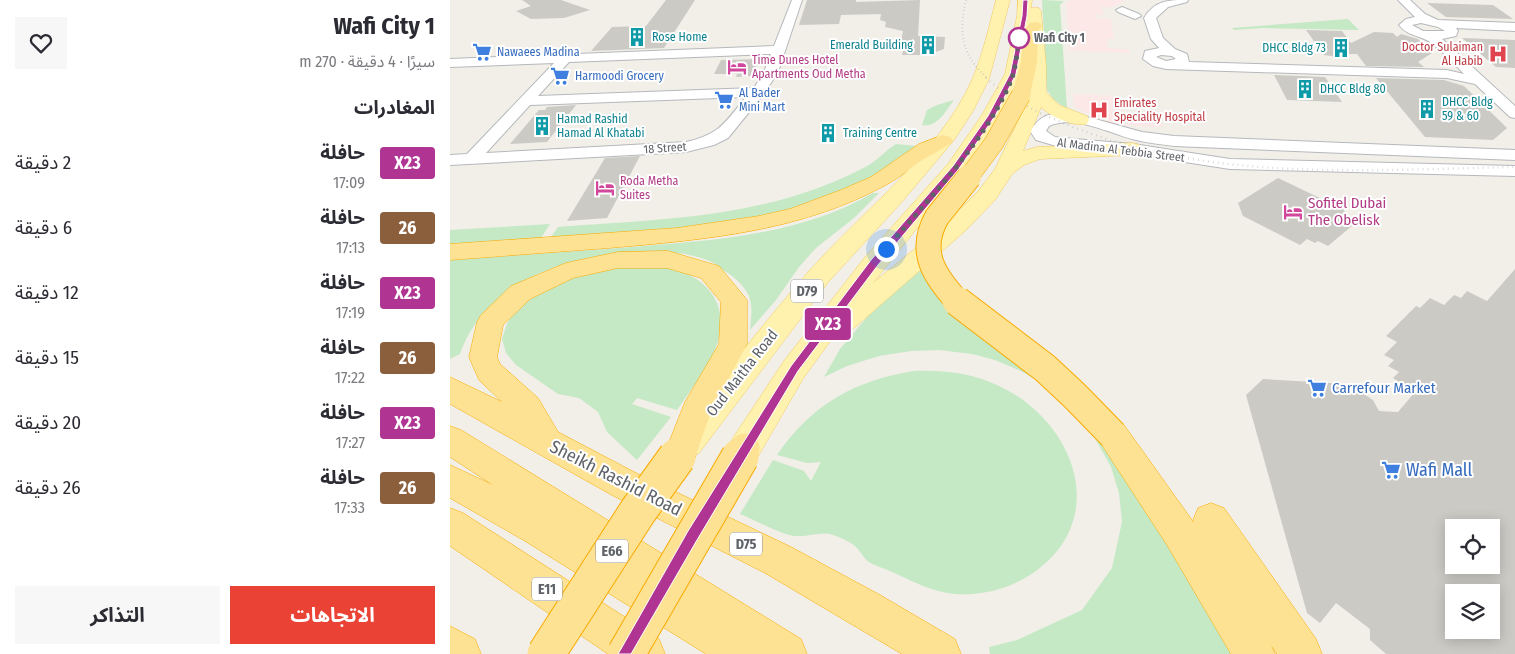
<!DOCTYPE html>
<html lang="ar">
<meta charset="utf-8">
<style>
:root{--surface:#fff;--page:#f7f7f7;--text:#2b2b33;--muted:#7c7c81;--accent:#ea4335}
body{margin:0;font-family:"Fira Sans Condensed","Noto Sans Arabic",sans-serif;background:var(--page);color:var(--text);direction:rtl;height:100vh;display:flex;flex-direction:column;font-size:19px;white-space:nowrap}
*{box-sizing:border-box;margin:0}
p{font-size:16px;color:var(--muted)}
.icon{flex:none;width:28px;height:28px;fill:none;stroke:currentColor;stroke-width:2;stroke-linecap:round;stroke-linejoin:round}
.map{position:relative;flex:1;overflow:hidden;direction:ltr}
.panel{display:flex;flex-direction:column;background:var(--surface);width:450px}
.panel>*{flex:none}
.badge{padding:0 10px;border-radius:4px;font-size:18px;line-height:32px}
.fabs{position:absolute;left:995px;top:519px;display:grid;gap:10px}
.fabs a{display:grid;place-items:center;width:55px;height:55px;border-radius:0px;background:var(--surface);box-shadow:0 2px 12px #0003;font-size:25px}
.you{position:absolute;width:25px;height:25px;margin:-12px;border:4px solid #fff;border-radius:50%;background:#1a73e8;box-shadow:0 0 0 8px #1a73e833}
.map>.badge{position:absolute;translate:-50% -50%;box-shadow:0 0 0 2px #fff}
h2{padding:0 15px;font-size:19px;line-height:45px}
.round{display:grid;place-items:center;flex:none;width:52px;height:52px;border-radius:0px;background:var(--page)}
.head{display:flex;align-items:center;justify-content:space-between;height:85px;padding:0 15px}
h1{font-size:24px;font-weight:700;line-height:38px}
.action{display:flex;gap:10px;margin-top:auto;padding:10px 15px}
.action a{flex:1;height:58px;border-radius:0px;background:var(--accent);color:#fff;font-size:20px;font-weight:700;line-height:58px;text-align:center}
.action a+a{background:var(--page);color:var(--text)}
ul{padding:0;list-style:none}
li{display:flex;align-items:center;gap:15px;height:65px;padding:0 15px}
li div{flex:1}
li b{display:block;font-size:19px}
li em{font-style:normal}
li .badge{min-width:55px;font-weight:700;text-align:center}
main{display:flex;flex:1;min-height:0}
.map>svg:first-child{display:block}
.medical{fill:#fce8e6}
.green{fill:#c5e8c5}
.building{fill:#cccac5;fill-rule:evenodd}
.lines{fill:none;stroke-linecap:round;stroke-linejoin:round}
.minor-casing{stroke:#b5b8bc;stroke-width:2}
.major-casing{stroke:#f2c960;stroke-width:1}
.highway-casing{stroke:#f9ab00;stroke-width:1}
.minor{fill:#fff;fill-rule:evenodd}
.major{fill:#fff2af;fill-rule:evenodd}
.highway{fill:#fde293;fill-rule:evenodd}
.rail-far1{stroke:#b6b7b8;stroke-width:2;stroke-dasharray:0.5 3;stroke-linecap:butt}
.rail{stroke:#b6b7b8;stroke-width:2.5;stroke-dasharray:0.5 4.5;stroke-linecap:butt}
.highway-bridge-far3-casing{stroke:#f9ab00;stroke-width:20;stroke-linecap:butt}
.highway-bridge-far2-casing{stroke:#f9ab00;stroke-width:26;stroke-linecap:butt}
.highway-bridge-far1-casing{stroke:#f9ab00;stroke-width:31;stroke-linecap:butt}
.highway-bridge-casing{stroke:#f9ab00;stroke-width:39;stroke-linecap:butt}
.highway-bridge-far3{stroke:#fde293;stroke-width:19}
.highway-bridge-far2{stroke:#fde293;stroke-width:24}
.highway-bridge-far1{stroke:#fde293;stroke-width:29}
.highway-bridge{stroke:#fde293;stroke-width:37}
.line{fill:#b03593;stroke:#fff}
.walk{stroke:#5f6368;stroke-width:5;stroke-dasharray:0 9}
.stop-dot{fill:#fff;stroke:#b03593;stroke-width:2.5}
.labels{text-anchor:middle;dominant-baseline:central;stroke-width:4;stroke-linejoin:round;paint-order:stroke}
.far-culture-label{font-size:12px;fill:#0d838f;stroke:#fff;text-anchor:start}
.far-stop-label{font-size:12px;font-weight:bold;fill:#5f6368;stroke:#fff;text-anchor:start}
.far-health-label{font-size:12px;fill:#be3a42;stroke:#fff;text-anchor:end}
.far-shop-label{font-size:12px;fill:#366cbe;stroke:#fff;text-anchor:start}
.far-hotel-label{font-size:12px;fill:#b23c85;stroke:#fff;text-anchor:start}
.far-street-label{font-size:12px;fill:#5f6368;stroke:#fff}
.shield{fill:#fff;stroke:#8f9295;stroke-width:1}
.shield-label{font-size:14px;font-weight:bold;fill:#5f6368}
.hotel-label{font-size:15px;fill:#b23c85;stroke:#fff;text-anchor:start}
.street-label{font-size:15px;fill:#5f6368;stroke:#fff}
.shop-label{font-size:15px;fill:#366cbe;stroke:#fff;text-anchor:start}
.near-shop-label{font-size:18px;fill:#366cbe;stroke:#fff;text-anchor:start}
.near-street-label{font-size:18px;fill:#5f6368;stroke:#fff}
</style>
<main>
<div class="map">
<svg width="1065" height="654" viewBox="0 0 1065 654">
<rect width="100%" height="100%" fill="#f1efe8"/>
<g class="medical">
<polygon points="622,0 676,0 659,8 649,6 652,7 654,15 645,15 645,18 661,19 664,39 657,39 658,48 679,49 680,53 619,51 616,3"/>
<polygon points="623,94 668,96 671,112 710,114 713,127 661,125 624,107"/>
</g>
<g class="green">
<polygon points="592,0 614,1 610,5 617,109 604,100 597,90"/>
<polygon points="898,19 909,30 814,28 784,30 782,28"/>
<path d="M504 100C496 110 488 128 472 125L477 110 487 105Z"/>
<path d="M446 144 466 146C451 156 436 169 419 178 323 230 207 230 101 237L108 227C215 219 322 218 419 165 429 159 436 150 446 144Z"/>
<path d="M423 193H429L404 218 366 248 349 267 326 300 300 330C301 320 303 306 299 296 295 287 285 277 276 272 270 268 264 262 257 260 207 241 114 255 70 284 42 302 21 322 10 354L0 359V260C57 256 113 252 170 248 255 241 348 237 423 193Z"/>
<polygon points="100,224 91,238 0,245 0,230"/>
<path d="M167 267C183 267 200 265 217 268 261 276 283 310 264 352 255 373 239 392 227 410L187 398 182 404 221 417 187 460 157 432 148 412 129 398 108 394 66 365 56 353 52 339 57 324 61 316 82 297 127 276Z"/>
<polygon points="473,267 620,396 794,654 540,654 539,647 567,640 632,610 662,568 672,522 669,493 661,467 638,426 595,385 571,371 545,360 522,354 489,350 461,351 429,356 397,366 374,377 390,349 417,317"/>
<path d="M464 371C494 370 522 373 549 386 623 420 661 516 586 571 562 588 533 596 504 594 482 592 460 580 440 571 434 568 425 566 419 562 414 559 411 552 407 548 402 542 387 536 380 534 369 532 357 537 346 536 334 536 303 519 290 514L323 460 354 471 361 481 371 462 357 463 327 455C361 405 405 380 464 371Z"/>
</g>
<g class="building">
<polygon points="72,0 111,0 140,10 114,18 81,19 66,11 81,6"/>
<polygon points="216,0 245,0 214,48 141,51 162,27 196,26"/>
<polygon points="357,0 406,0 406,2 470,0 468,36 495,37 494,49 478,55 452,55 455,42 451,42 453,31 435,27 436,22 430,20 431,14 391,15 389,24 349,25"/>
<polygon points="977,3 1043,5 1063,19 996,17"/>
<polygon points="856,30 892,31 901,43 924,32 943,33 947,37 951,34 968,39 982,53 968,62 974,67 916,66 907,54 889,54 888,57 874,55"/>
<polygon points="1012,38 1065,40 1065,68 1046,67"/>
<polygon points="309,59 303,76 286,77 287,74 264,74 271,60"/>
<polygon points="824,75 875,77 892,102 837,100"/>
<polygon points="926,78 994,80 1014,86 1057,128 1043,140 975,137"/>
<polygon points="126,105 97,142 60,144 89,110 95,110 97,107"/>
<polygon points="190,156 157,218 117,221 155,158"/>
<polygon points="828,178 893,209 903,225 878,246 868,241 865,243 857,239 850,245 793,216 788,203"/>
<path d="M1065 269V654H936L920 640V629L886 603 870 623 857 613 796 395 813 379 898 384 923 400 929 411 948 412 965 392 943 378 949 372 938 366 944 360 934 355 947 342 936 336 966 306 970 308 980 298 994 305 1004 295 1011 298 1017 291 1037 301ZM1004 528H1041V565H1004ZM1004 592H1041V630H1004Z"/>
</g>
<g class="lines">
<g class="minor-casing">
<g id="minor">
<path d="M342 0H352L328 72 313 95 278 138 264 145 236 152 0 165V155L17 154 104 63 0 67V59L324 46ZM321 54 314 72 304 88 88 96 119 62ZM296 97C275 122 271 134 236 142L36 153 80 105Z"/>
<path d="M738 0 737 2 718 7 706 18 713 38 725 49 737 54 739 62 997 70 1014 74C1004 64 994 53 983 44 972 35 958 37 949 25L956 19 965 17 948 0H960L975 14 988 20 1065 23V31L1006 28 1008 31 1006 36 992 39 1065 106V118L1060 117 1025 84 997 78 716 69 703 66 693 59 695 51 709 48 701 39 694 18C705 0 719 0 738 0ZM971 23 988 27 995 31H973L962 25ZM711 55 722 56 726 59 716 61 706 57Z"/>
<polygon points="672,7 689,14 691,16 685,19 668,12 666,10"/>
<path d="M616 113 645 119 692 132 724 136 1065 150V160L724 146C711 144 698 143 686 140 660 134 625 114 599 126L596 131 605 137 613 138 683 144 780 159 1065 166V176L780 169 683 154 613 148 586 140 580 131C591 115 597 114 616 113Z"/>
</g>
</g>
<g class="major-casing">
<g id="major">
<path d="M546 0H560L539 79 523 111 504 140 450 204 379 281 249 453 238 457 227 453 222 443 227 433C271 379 314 322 361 269 413 211 490 152 522 80 533 55 539 26 546 0Z"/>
<path d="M568 0H582L581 8H589L591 11 596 66V92L609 105 637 116 639 120 637 124C623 127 601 117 591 107L573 151 587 147 683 143 690 145 693 149 690 153 683 155 590 159 574 165 562 174 545 200 515 231 404 328 394 331 389 329 354 377 307 458 295 462 283 458 279 448 283 438 334 361 416 256 498 164 532 115 555 74 567 16ZM578 33 580 66 578 93 570 117 545 169 529 190 499 221 423 283 512 172 550 116 571 74Z"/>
</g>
</g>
<g class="highway-casing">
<g id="highway">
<polygon points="585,22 590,23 592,26 588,31 587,62 580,95 577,99 571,100 565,99 562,95 571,62 574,30 580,23"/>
<path d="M493 135 500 137 503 141C499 146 476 157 468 163 457 171 446 180 434 186 349 232 252 240 159 248 106 252 53 256 0 260V244L227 228 309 216 340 209 391 190 421 177 469 144Z"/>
<polygon points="218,251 269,266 297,300 297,344 261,412 244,460 232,464 220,460 216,450 235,402 269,344 271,302 251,278 217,268 168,268 123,278 80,299 53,325 47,357 50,364 88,398 108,432 184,472 341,547 430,595 505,639 511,654 452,654 315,573 160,494 0,404 0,377 52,402 29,380 19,357 27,322 31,315 61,286 116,263 168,252"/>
<polygon points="663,421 674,425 744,523 743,520 748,508 761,503 774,508 866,639 872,654 827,654 821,645 825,654 781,654 717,545 652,445 647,435 652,425"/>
<polygon points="0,426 11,430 351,639 357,654 256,654 75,541 0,498 0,465 43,485 0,457"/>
<polygon points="0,508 13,513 209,639 215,654 158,654 0,546"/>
<polygon points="0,626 25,639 31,654 0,654"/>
</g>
</g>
<use href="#minor" class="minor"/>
<use href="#major" class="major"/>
<use href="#highway" class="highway"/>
<path class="rail-far1" d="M516 0C508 33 512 56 538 79"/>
<path class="rail" d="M536 78C558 98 584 111 611 122 753 183 914 170 1065 167"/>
<g class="highway-bridge-far3-casing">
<polyline id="highway-bridge-far3" points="518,178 544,143 571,95"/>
</g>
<g class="highway-bridge-far2-casing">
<path id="highway-bridge-far2" d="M509 303C485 277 467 252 487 217L519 177"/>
</g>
<g class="highway-bridge-far1-casing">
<g id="highway-bridge-far1">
<polyline points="507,301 595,368 625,396 663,435"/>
<polyline points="226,459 232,450"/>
<polyline points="289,459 295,448"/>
</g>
</g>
<g class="highway-bridge-casing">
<g id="highway-bridge">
<polyline points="96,654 188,511 227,457"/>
<polyline points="176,654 290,457"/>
</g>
</g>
<use href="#highway-bridge-far3" class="highway-bridge-far3"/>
<use href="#highway-bridge-far2" class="highway-bridge-far2"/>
<use href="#highway-bridge-far1" class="highway-bridge-far1"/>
<use href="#highway-bridge" class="highway-bridge"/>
</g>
<polygon class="line" points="573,0 578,0 577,16 566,74 545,116 508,170 428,265 348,371 247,540 181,654 168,654 171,649 238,531 341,366 421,260 503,166 538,116 560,74 572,16"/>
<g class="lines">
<path class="walk" d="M436 249C477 201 535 141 560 83 566 69 567 53 569 38"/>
</g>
<defs>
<g id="building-bare" transform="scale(1.5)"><path d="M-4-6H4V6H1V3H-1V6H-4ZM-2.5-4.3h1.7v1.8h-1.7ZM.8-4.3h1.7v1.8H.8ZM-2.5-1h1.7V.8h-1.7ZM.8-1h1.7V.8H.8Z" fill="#0f9aa8" stroke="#fff" stroke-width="2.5" paint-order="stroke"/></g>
<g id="supermarket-bare" transform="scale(1.5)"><path d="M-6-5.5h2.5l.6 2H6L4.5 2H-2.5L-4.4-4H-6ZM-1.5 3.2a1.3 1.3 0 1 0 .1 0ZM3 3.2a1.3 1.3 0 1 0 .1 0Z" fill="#3f7fe0" stroke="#fff" stroke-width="2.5" paint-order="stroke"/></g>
<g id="hospital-bare" transform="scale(1.5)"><path d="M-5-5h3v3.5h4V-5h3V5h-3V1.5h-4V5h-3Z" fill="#e0444e" stroke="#fff" stroke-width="2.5" paint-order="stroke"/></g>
<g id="hotel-bare" transform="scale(1.5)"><path d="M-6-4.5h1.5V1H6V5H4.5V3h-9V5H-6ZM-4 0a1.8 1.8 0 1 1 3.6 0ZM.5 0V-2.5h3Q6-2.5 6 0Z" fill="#d1479c" stroke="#fff" stroke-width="2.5" paint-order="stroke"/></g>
</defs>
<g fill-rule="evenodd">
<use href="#building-bare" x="187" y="37"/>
<use href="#building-bare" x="478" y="45"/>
<use href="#building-bare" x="891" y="48"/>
<use href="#supermarket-bare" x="32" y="52"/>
<use href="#hospital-bare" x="1048" y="54"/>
<use href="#hotel-bare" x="287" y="67"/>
<use href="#supermarket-bare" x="110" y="76"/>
<use href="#building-bare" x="855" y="89"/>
<use href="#supermarket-bare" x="274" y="100"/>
<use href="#building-bare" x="977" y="109"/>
<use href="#hospital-bare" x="649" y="110"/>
<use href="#building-bare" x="92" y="126"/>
<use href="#building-bare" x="378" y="133"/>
<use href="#hotel-bare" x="155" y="188"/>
<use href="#hotel-bare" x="843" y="212"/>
<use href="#supermarket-bare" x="867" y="388"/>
<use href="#supermarket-bare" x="941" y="470"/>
</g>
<circle class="stop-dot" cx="569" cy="38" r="10"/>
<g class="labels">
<g class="far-culture-label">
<text x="202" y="37">Rose Home</text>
<text x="463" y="45" text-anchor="end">Emerald Building</text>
<text x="876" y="48" text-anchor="end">DHCC Bldg 73</text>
<text x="870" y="89">DHCC Bldg 80</text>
<text x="992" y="102">DHCC Bldg<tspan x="992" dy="14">59 &amp; 60</tspan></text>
<text x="107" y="119">Hamad Rashid<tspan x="107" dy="14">Hamad Al Khatabi</tspan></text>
<text x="393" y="133">Training Centre</text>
</g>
<g class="far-stop-label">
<text x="584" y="38">Wafi City 1</text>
</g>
<g class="far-health-label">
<text x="1033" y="47">Doctor Sulaiman<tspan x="1033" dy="14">Al Habib</tspan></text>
<text x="664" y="103" text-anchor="start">Emirates<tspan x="664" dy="14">Speciality Hospital</tspan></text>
</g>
<g class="far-shop-label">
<text x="47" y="52">Nawaees Madina</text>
<text x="125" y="76">Harmoodi Grocery</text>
<text x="289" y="93">Al Bader<tspan x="289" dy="14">Mini Mart</tspan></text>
</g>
<g class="far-hotel-label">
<text x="302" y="60">Time Dunes Hotel<tspan x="302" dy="14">Apartments Oud Metha</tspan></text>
<text x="170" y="181">Roda Metha<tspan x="170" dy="14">Suites</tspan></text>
</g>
<g class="far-street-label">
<text transform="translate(215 148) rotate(-4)">18 Street</text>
<text transform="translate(671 150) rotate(7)">Al Madina Al Tebbia Street</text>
</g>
<g class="shield">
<rect x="341" y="279.5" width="32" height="23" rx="4"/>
<rect x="280" y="532.5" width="32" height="23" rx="4"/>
<rect x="146" y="539.5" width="32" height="23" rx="4"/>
<rect x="82" y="577.5" width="30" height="23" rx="4"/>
</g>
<g class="shield-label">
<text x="357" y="291">D79</text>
<text x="296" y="544">D75</text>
<text x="162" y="551">E66</text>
<text x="97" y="589">E11</text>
</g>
<g class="hotel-label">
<text x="858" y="203">Sofitel Dubai<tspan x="858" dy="17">The Obelisk</tspan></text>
</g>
<g class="street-label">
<text transform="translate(292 373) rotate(-52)">Oud Maitha Road</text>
</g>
<g class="shop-label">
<text x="882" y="388">Carrefour Market</text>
</g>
<g class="near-shop-label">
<text x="956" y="470">Wafi Mall</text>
</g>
<g class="near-street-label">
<text transform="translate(166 478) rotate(27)">Sheikh Rashid Road</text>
</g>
</g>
</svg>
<div class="fabs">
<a><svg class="icon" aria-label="locate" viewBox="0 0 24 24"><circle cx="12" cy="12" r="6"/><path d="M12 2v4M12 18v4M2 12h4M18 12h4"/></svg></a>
<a><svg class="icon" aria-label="layers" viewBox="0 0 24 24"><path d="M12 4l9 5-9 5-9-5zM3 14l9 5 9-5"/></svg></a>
</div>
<div class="you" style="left:436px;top:249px"></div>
<b class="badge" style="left:378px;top:324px;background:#b03593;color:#fff">X23</b>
</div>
<section class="panel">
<div class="head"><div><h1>Wafi City 1</h1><p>سيرًا · 4 دقيقة · 270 m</p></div><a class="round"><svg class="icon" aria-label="heart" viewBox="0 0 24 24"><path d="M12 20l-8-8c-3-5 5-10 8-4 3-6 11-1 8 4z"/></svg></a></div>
<h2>المغادرات</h2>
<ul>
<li><span class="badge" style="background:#b03593;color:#fff">X23</span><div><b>حافلة</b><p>17:09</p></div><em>2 دقيقة</em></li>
<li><span class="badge" style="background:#8b5e3c;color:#fff">26</span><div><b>حافلة</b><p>17:13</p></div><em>6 دقيقة</em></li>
<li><span class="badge" style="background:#b03593;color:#fff">X23</span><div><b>حافلة</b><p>17:19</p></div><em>12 دقيقة</em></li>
<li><span class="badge" style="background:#8b5e3c;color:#fff">26</span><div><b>حافلة</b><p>17:22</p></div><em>15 دقيقة</em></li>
<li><span class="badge" style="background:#b03593;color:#fff">X23</span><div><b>حافلة</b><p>17:27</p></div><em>20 دقيقة</em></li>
<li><span class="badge" style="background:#8b5e3c;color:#fff">26</span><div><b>حافلة</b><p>17:33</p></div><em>26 دقيقة</em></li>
</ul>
<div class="action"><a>الاتجاهات</a><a>التذاكر</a></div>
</section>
</main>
